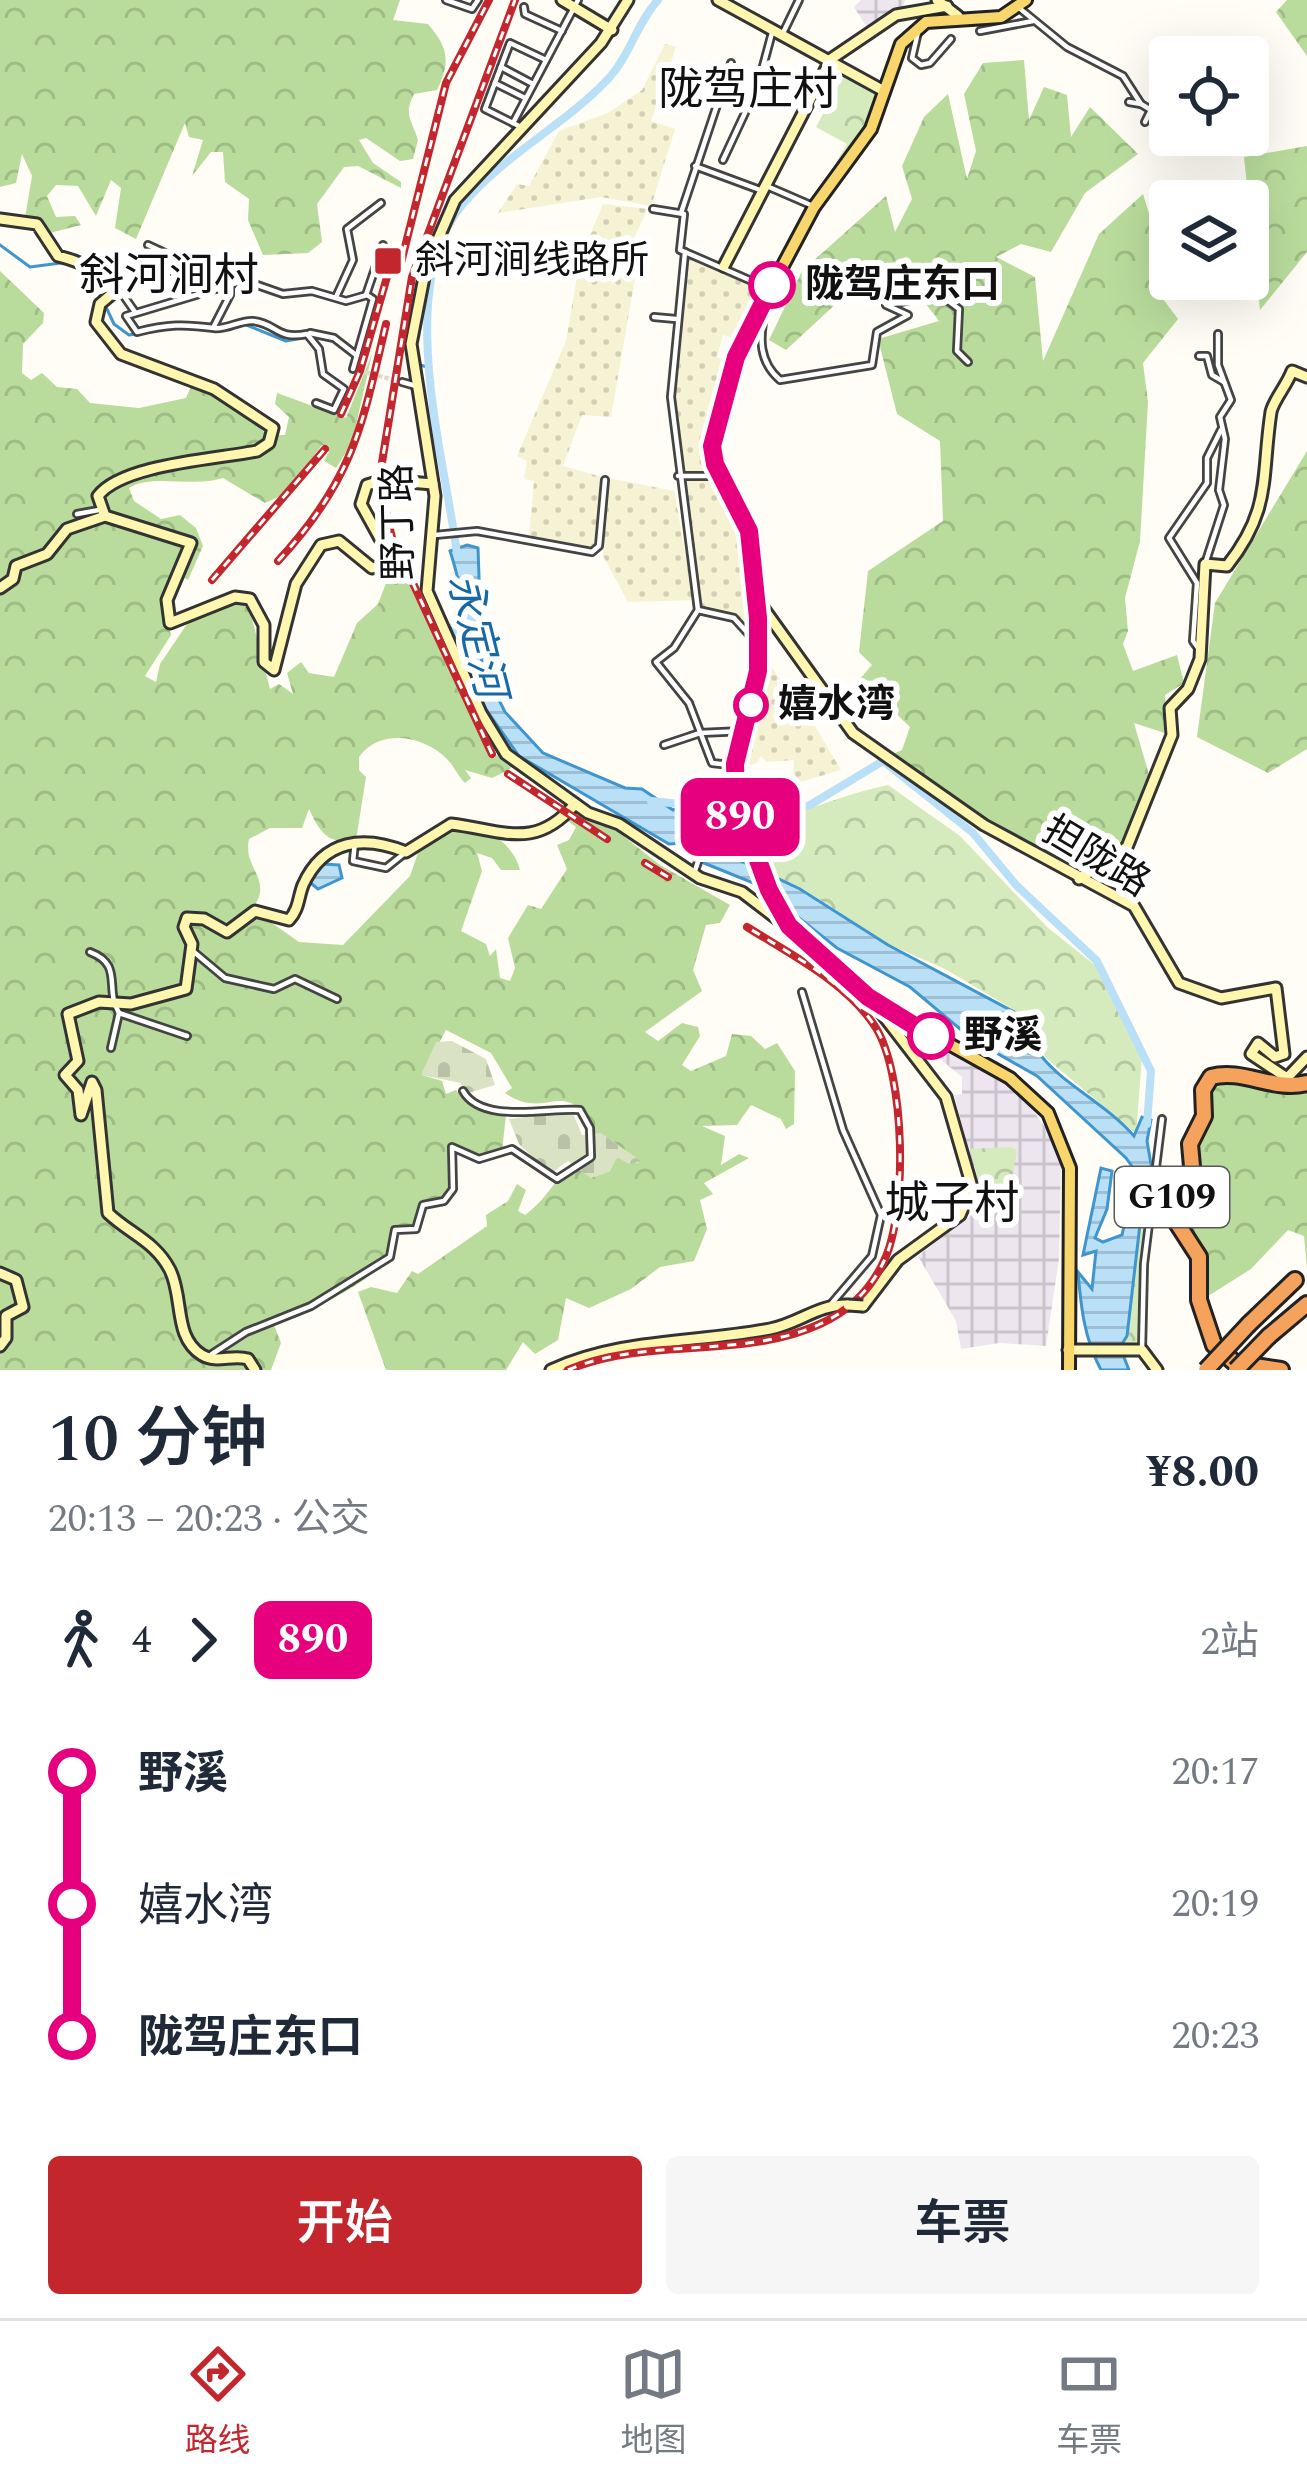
<!DOCTYPE html>
<html lang="zh">
<meta charset="utf-8">
<style>
:root{--surface:#fff;--page:#f6f6f7;--text:#1f2937;--muted:#747a83;--line:#e0e1e3;--accent:#c4262e}
body{margin:0;font-family:Spectral,"Noto Sans SC",serif;background:var(--page);color:var(--text);height:100vh;display:flex;flex-direction:column;font-size:45px;white-space:nowrap}
*{box-sizing:border-box;margin:0}
p{font-size:39px;color:var(--muted)}
.icon{flex:none;width:66px;height:66px;fill:none;stroke:currentColor;stroke-width:2;stroke-linecap:round;stroke-linejoin:round}
.map{position:relative;height:1370px;overflow:hidden}
.sheet{display:flex;flex-direction:column;background:var(--surface);flex:1}
.sheet>*{flex:none}
.badge{padding:0 24px;border-radius:18px;font-size:42px;line-height:78px}
.tools{position:absolute;left:1149px;top:36px;display:grid;gap:24px}
.tools a{display:grid;place-items:center;width:120px;height:120px;border-radius:12px;background:var(--surface);box-shadow:0 12px 48px #0002;font-size:60px}
.map>.badge{position:absolute;translate:-50% -50%;box-shadow:0 0 0 6px #fff}
.legs{display:flex;align-items:center;gap:18px;height:132px;padding:0 48px;font-size:39px}
.legs p{margin-inline-start:auto}
.summary{display:flex;align-items:center;justify-content:space-between;height:204px;padding:0 48px}
h1{font-size:66px;font-weight:600;line-height:90px}
.action{display:flex;gap:24px;margin-top:auto;padding:24px 48px}
.action a{flex:1;height:138px;border-radius:12px;background:var(--accent);color:#fff;font-size:48px;font-weight:600;line-height:138px;text-align:center}
.action a+a{background:var(--page);color:var(--text)}
ul{padding:0 48px;list-style:none}
li{display:flex;align-items:center;gap:42px;height:132px;font-size:45px}
li i{display:grid;place-items:center;width:18px;height:100%;margin:0 15px;background:currentColor}
li i::after{content:'';width:30px;height:30px;margin:-15px;border:9px solid;border-radius:50%;background:var(--surface)}
li p{margin-inline-start:auto}
li:first-child i{background:linear-gradient(#0000 50%,currentColor 0)}
li:last-child i{background:linear-gradient(currentColor 50%,#0000 0)}
.menu{display:flex;justify-content:space-around;align-items:center;height:168px;border-top:3px solid var(--line);background:var(--surface);font-size:33px;color:var(--muted)}
.menu a{display:grid;justify-items:center;gap:6px}
.menu .current{color:var(--accent)}
.map>svg:first-child{display:block}
.industrial{fill:url(#industrial-grid)}
.farmland{fill:url(#farmland-dots)}
.forest{fill:url(#forest-crowns)}
.cemetery{fill:url(#cemetery-stones)}
.park{fill:url(#park-crowns)}
.water{fill:url(#water-rules);stroke:#3f96cf;stroke-width:3;fill-rule:evenodd}
.lines{fill:none;stroke-linecap:round;stroke-linejoin:round}
.stream{stroke:#3f96cf;stroke-width:3}
.river{stroke:#b9e0f7;stroke-width:8}
.street-tunnel{stroke:#dbdad3;stroke-width:4.5;stroke-dasharray:4.5 2;stroke-linecap:butt}
.street-casing{stroke:#444;stroke-width:10}
.secondary-casing{stroke:#333;stroke-width:15}
.primary-casing{stroke:#222;stroke-width:16}
.highway-casing{stroke:#222;stroke-width:20}
.street{stroke:#fff;stroke-width:4.5}
.secondary{stroke:#fff6b0;stroke-width:9}
.primary{stroke:#f9d66b;stroke-width:10}
.highway{stroke:#f5a25d;stroke-width:14}
.rail-casing{stroke:#c4262e;stroke-width:8}
.rail{stroke:#fff;stroke-width:3;stroke-dasharray:9;stroke-linecap:butt}
.secondary-bridge-casing{stroke:#333;stroke-width:15;stroke-linecap:butt}
.highway-bridge-casing{stroke:#222;stroke-width:20;stroke-linecap:butt}
.secondary-bridge{stroke:#fff6b0;stroke-width:9}
.highway-bridge{stroke:#f5a25d;stroke-width:14}
.line-1-casing{stroke:#fff;stroke-width:27}
.line-1{stroke:#e6007e;stroke-width:18}
.poi-dot{fill:#c4262e;stroke:#fff;stroke-width:4.5}
.stop-1-dot{fill:#fff;stroke:#e6007e;stroke-width:6}
.labels{text-anchor:middle;dominant-baseline:central;stroke-width:12;stroke-linejoin:round;paint-order:stroke}
.shield{fill:#fff;stroke:#585858;stroke-width:3}
.shield-label{font-size:36px;font-weight:bold;fill:#111}
.poi-label{font-size:39px;fill:#111;stroke:#fff;text-anchor:start}
.stop-label{font-size:39px;font-weight:bold;fill:#111;stroke:#fff;text-anchor:start}
.street-label{font-size:39px;fill:#111;stroke:#fff}
.water-label{font-size:42px;font-style:italic;fill:#1768a6;stroke:#fff}
.quarter-label{font-size:45px;fill:#111;stroke:#fff}
</style>
<div class="map">
<svg width="1307" height="1370" viewBox="0 0 1307 1370">
<defs>
<pattern id="industrial-grid" width="8" height="8" patternUnits="userSpaceOnUse" patternTransform="scale(3)"><rect width="8" height="8" fill="#eee6ef"/><path d="M0 4h8M4 0v8" fill="none" stroke="#cbc4cc"/></pattern>
<pattern id="farmland-dots" width="8" height="8" patternUnits="userSpaceOnUse" patternTransform="scale(3)"><rect width="8" height="8" fill="#f6f3d4"/><path d="M2 2h.1M6 6h.1" fill="none" stroke="#d2cfb5" stroke-width="1.8" stroke-linecap="round"/></pattern>
<pattern id="forest-crowns" width="20" height="18" patternUnits="userSpaceOnUse" patternTransform="scale(3)"><rect width="20" height="18" fill="#b9dc9c"/><path d="M2 6a3 3 0 1 1 6 0M12 15a3 3 0 1 1 6 0" fill="none" stroke="#9ebc85"/></pattern>
<pattern id="cemetery-stones" width="16" height="16" patternUnits="userSpaceOnUse" patternTransform="scale(3)"><rect width="16" height="16" fill="#d9e3c4"/><path d="M2 7V4a2 2 0 0 1 4 0v3zM10 15v-3a2 2 0 0 1 4 0v3z" fill="#b9c2a7"/></pattern>
<pattern id="park-crowns" width="20" height="18" patternUnits="userSpaceOnUse" patternTransform="scale(3)"><rect width="20" height="18" fill="#d5ebbd"/><path d="M2 6a3 3 0 1 1 6 0M12 15a3 3 0 1 1 6 0" fill="none" stroke="#b6c8a1"/></pattern>
<pattern id="water-rules" width="6" height="5" patternUnits="userSpaceOnUse" patternTransform="scale(3)"><rect width="6" height="5" fill="#b9e0f7"/><path d="M0 2.5h6" fill="none" stroke="#9ebfd3"/></pattern>
</defs>
<rect width="100%" height="100%" fill="#fffdf5"/>
<g class="industrial">
<polygon points="861,0 905,0 903,8 868,29 854,7"/>
<polygon points="945,1049 1020,1093 1053,1138 1061,1161 1059,1259 1046,1346 999,1343 961,1349 956,1321 918,1256 984,1205 954,1095 962,1094 962,1077 940,1059"/>
</g>
<g class="farmland">
<polygon points="665,44 676,47 651,121 675,129 651,206 601,197 498,213 517,184 529,186 559,131 608,113 642,90"/>
<polygon points="603,204 648,209 631,244 630,276 635,278 611,417 582,415 563,466 605,478 597,545 591,550 529,539 534,481 524,479 527,461 517,456 566,341 580,259"/>
<polygon points="687,254 757,288 731,337 723,335 717,357 722,360 702,442 707,472 678,473 673,394"/>
<polygon points="609,478 674,491 694,600 628,602 603,556"/>
<polygon points="680,479 711,479 739,528 751,635 735,617 701,609"/>
<polygon points="769,664 813,723 841,770 793,784 794,760 767,762 761,756 756,764 742,765"/>
</g>
<g class="forest">
<path d="M0 0H400L393 20 428 24C448 47 451 62 437 90L414 94C403 116 412 119 418 140L413 159 400 161 366 138 359 140 373 163 401 182V188L358 166 344 167 317 204 322 242 308 253 263 255 248 220 249 199 225 182 223 152H211L192 176 203 140 189 137 185 123 136 239 115 228 121 188 111 180 96 216 78 186 56 185 47 196 56 217 75 216 81 225 46 234 25 218 32 176 22 154 16 183 0 187Z"/>
<polygon points="1287,0 1307,0 1307,56 1276,12"/>
<polygon points="1024,60 1029,120 1044,87 1067,95 1071,137 1090,107 1138,154 1085,193 1051,252 1021,244 996,257 1035,277 1043,361 1099,234 1143,194 1156,236 1155,288 1178,319 1143,363 1148,402 1140,541 1125,598 1128,631 1123,644 1133,671 1177,655 1184,683 1165,695 1168,734 1134,723 1150,778 1124,844 1078,874 998,830 893,754 902,750 910,727 860,679 872,665 859,652 868,571 943,521 940,441 897,414 878,339 939,321 916,291 889,302 839,301 786,350 769,340 802,271 886,196 895,232 912,199 902,166 924,117 948,94 967,179 976,151 964,94 983,63"/>
<polygon points="1307,146 1307,252 1260,310 1244,157"/>
<path d="M0 271 44 313 43 323 23 344 22 373 31 380 42 373 57 387 77 389 90 403 139 408 186 398 192 385 244 412 267 435H285L289 417 275 404 277 393 346 418 372 354 352 443 336 468 324 461 329 452 322 445 285 494 265 503 223 478C194 488 151 473 129 488L134 501 161 519 180 515 196 528 203 546 188 580 181 576C158 596 164 609 171 635L145 676 156 682 160 664 189 621 232 600 249 607 270 689 279 684 293 694 287 673 301 662 309 673 334 677 357 623 378 604 396 557 485 745 494 758 508 744 519 756 510 769 492 778 465 770 471 778 465 783C457 775 454 766 447 759 424 735 379 728 359 757V770L366 777 356 840C327 846 319 830 309 809L302 828H270L249 839C242 868 275 880 252 909L299 942 343 945 410 876 418 853 429 846 435 832C468 818 511 834 520 870H501L492 858 477 853 482 871 461 931 486 944 490 956 496 949 500 978 510 981 515 968 508 938 528 905 541 909 567 869 557 845 569 840 576 827 566 820 574 811 617 831 660 865 730 905 720 923 706 925 693 970 702 991 645 1032 658 1041 682 1023 698 1027 700 1036 682 1065 691 1071 726 1056 732 1034 751 1036 765 1049 777 1043 795 1071 794 1124 786 1129 781 1119 751 1105 737 1125 702 1126 725 1136 721 1165 739 1154 749 1158 704 1183 713 1194 700 1200 707 1229 694 1261 660 1267 631 1289 589 1308 566 1298 558 1340 535 1354 523 1342 506 1370H386L358 1292 371 1287 397 1293 412 1271 418 1274 487 1226 486 1215 508 1201 517 1184 526 1190 518 1211 525 1215C564 1186 548 1163 609 1172L617 1157 639 1163 613 1141 594 1133C567 1072 547 1123 505 1093L512 1088 491 1053 446 1030 422 1075 442 1081 446 1094 456 1090 466 1103 506 1115 502 1151 475 1162 453 1151 456 1178 447 1199 424 1209 414 1231 395 1235C383 1287 317 1303 274 1325L281 1343 271 1370H0Z"/>
<polygon points="1307,451 1307,749 1268,773 1197,737 1215,603"/>
<path d="M1222 1077 1278 1092 1307 1088V1269L1304 1236 1288 1230 1251 1269 1205 1298C1208 1246 1175 1242 1173 1198L1198 1180 1193 1150 1206 1088Z"/>
</g>
<g class="cemetery">
<polygon points="452,1041 486,1059 495,1085 465,1094 461,1083 421,1075 436,1042"/>
<polygon points="572,1111 582,1135 601,1133 641,1161 629,1164 617,1157 609,1172 591,1178 568,1161 550,1174 519,1144 509,1119"/>
</g>
<g class="park">
<polygon points="847,70 877,96 868,125 841,165 836,162 847,144 816,127"/>
<path d="M888 785 960 836 1047 927 1096 966 1142 1057 1136 1134 1045 1057 1026 1017 945 969 888 944 805 890 706 842 709 833C773 829 828 797 888 785Z"/>
<polygon points="1011,1147 1017,1151 1012,1180 983,1196 970,1149"/>
<polygon points="1153,1177 1158,1177 1146,1225 1138,1338 1135,1347 1120,1346 1127,1336 1142,1207"/>
</g>
<g class="water">
<path d="M467 545 478 548 482 666 505 712 543 753 625 788 642 789 673 810 699 800 702 810 683 828 686 835 800 889 888 945 1020 1015C1034 1028 1032 1044 1043 1058 1065 1085 1107 1105 1134 1136L1142 1117 1151 1120 1147 1141 1153 1176 1142 1207 1127 1336 1120 1347 1129 1370H1101C1084 1338 1081 1307 1078 1272L1092 1289 1096 1251 1083 1255 1101 1168 1112 1171 1107 1209 1095 1238 1103 1242 1122 1235 1136 1172 1126 1158 1037 1076 972 1039 910 987 837 948 756 884 699 861 701 853 685 843 669 844 519 756 485 708 450 627C467 603 458 576 450 551ZM986 1017 1019 1027 1032 1054 1010 1048 978 1024Z"/>
<polygon points="793,798 796,811 773,821 711,832 718,806 764,811 779,800"/>
<polygon points="322,864 339,865 342,878 318,889 308,881"/>
</g>
<g class="lines">
<g class="stream">
<polyline points="0,245 30,267 68,262"/>
<polyline points="106,307 114,324 129,335 158,330"/>
<polyline points="244,324 286,341 308,337"/>
<polyline points="203,328 223,330"/>
<polyline points="420,365 431,368"/>
</g>
<g class="river">
<path d="M457 554C445 457 393 286 463 204 505 154 565 125 609 78 630 55 637 23 658 0"/>
<polyline points="651,801 719,808"/>
<polyline points="787,811 810,805 883,761 973,833 1017,886 1097,961 1151,1071 1147,1124"/>
</g>
<polyline class="street-tunnel" points="353,369 402,382"/>
<g class="street-casing">
<g id="street">
<polyline points="446,0 472,9 478,0"/>
<polyline points="524,7 525,14 562,31"/>
<polyline points="1018,7 1067,47 1123,76 1141,104 1129,102"/>
<polyline points="980,31 1033,21"/>
<polyline points="918,32 912,58 921,65 930,63 951,39"/>
<polyline points="783,33 799,0"/>
<polyline points="501,67 533,84"/>
<polyline points="495,83 525,98"/>
<polyline points="1141,104 1151,110 1145,122"/>
<polyline points="513,123 485,109 510,43 546,60"/>
<polyline points="523,128 513,123 578,0"/>
<polyline points="723,160 758,85 773,29"/>
<polyline points="695,166 760,190"/>
<polyline points="769,187 813,206"/>
<polyline points="653,209 684,214 680,250 685,252"/>
<polyline points="681,213 731,63"/>
<polyline points="148,245 180,260"/>
<path d="M246 280 126 316 137 332C167 324 185 324 214 328 226 330 240 320 253 321 278 324 276 340 307 334L319 349 323 374 344 389 334 410 316 403"/>
<polyline points="121,292 135,312"/>
<polyline points="113,293 154,280 186,260 283,294 312,291 346,301 367,295 373,299 353,369"/>
<polyline points="366,295 383,245"/>
<polyline points="336,297 353,260 347,229 381,203"/>
<path d="M759 309 765 313C759 338 759 362 780 380L872 365 877 332 908 315 886 305 939 294 959 309 957 351 968 362"/>
<polyline points="654,317 676,319"/>
<polyline points="214,326 230,295 230,282"/>
<polyline points="310,333 334,338 356,355"/>
<polyline points="1199,356 1207,356 1212,375 1224,382"/>
<polyline points="402,382 416,386"/>
<polyline points="678,476 720,476"/>
<polyline points="77,514 99,510"/>
<polyline points="435,535 477,531 592,552 599,546 605,480"/>
<polyline points="1205,564 1224,505 1219,490 1225,439 1220,417 1231,400 1218,365 1218,334"/>
<polyline points="698,610 734,618 753,639"/>
<polyline points="1198,648 1193,641 1197,583 1169,538 1207,483 1207,458 1221,430"/>
<polyline points="664,745 700,733 743,731"/>
<polyline points="730,765 712,763 689,703 656,662 674,648 698,610 671,397 685,252 770,289"/>
<polyline points="355,842 353,861 386,868 406,852"/>
<polyline points="694,874 729,766"/>
<path d="M90 952C124 965 104 988 119 1013L111 1048"/>
<polyline points="194,952 225,978 274,989 295,979 337,999"/>
<polyline points="802,992 843,1130 881,1215 872,1256 832,1303"/>
<polyline points="119,1013 187,1036"/>
<polyline points="1142,1350 1144,1264 1162,1119"/>
<path d="M212 1354 246 1332 311 1306 390 1257 395 1230 416 1229 423 1205 444 1201 453 1189 452 1147 479 1159 512 1149 557 1179 591 1157 590 1128 580 1110C550 1107 482 1125 463 1091"/>
</g>
</g>
<g class="secondary-casing">
<g id="secondary">
<polyline points="562,0 612,30"/>
<polyline points="628,0 601,43 455,200 426,267 411,344 435,496 427,591 481,713 506,754 588,813 619,824 700,878 742,892 797,934"/>
<polyline points="718,0 884,91"/>
<polyline points="937,0 958,16"/>
<path d="M0 219 37 224 58 256C86 263 97 270 113 293L100 304 96 322 121 354 214 389 273 428 269 443 257 451C218 459 122 464 98 496L105 516 191 543 167 600 170 623 235 597 250 599 264 625V662L274 670 296 584 321 545 339 541 372 568 384 565 382 542 361 504 367 485 384 480 433 484"/>
<polyline points="724,266 831,59 896,15 947,6"/>
<polyline points="0,588 13,579 16,566 47,554 67,529 105,516"/>
<polyline points="756,598 853,733 984,825 1134,906 1179,983 1221,998 1276,988 1284,1054 1275,1057 1258,1043 1251,1054 1287,1078 1307,1057"/>
<path d="M1079 879 1127 847 1172 735 1170 708 1188 689 1200 659 1205 564 1227 566C1272 509 1261 478 1271 412 1273 401 1287 385 1292 371L1307 377"/>
<polyline points="0,1273 16,1280 23,1307 6,1316 6,1338 0,1346"/>
<polyline points="863,1306 898,1260 960,1215 972,1187 946,1097 869,997"/>
<polyline points="1068,1350 1142,1350 1157,1370"/>
<path d="M255 1370 248 1359C232 1354 217 1364 202 1355 173 1337 184 1298 170 1270 155 1241 130 1234 108 1213L96 1090 92 1082 81 1115 78 1090 65 1075 78 1061 68 1014 99 1002 131 1004 186 989 192 944 184 927 187 918 204 919 227 932 255 911 289 920C299 909 298 898 303 885 324 839 364 835 406 852L451 824C503 830 535 851 575 804"/>
<path d="M551 1370C620 1338 697 1343 770 1329 798 1324 818 1304 848 1305"/>
</g>
</g>
<g class="primary-casing">
<polyline id="primary" points="1026,0 1001,17 926,22 901,44 871,129 814,207 746,335 712,446 715,464 740,509 752,545 758,671 734,772 749,840 778,909 805,942 881,1006 1010,1078 1048,1113 1070,1168 1069,1370"/>
</g>
<g class="highway-casing">
<g id="highway">
<polyline points="1249,1324 1295,1280"/>
<polyline points="1269,1336 1307,1304"/>
<path d="M1281 1370 1235 1363 1214 1345 1199 1300V1257L1168 1209 1175 1193 1193 1178 1190 1144 1204 1116 1203 1090 1211 1077C1243 1068 1274 1092 1307 1083"/>
</g>
</g>
<use href="#street" class="street"/>
<use href="#secondary" class="secondary"/>
<use href="#primary" class="primary"/>
<use href="#highway" class="highway"/>
<g class="rail-casing">
<g id="rail">
<polyline points="399,271 446,83 489,0"/>
<polyline points="341,414 360,371 395,249"/>
<path d="M278 561C353 480 362 427 386 324"/>
<polyline points="212,580 325,449"/>
<polyline points="492,754 392,538 379,481 412,277 515,0"/>
<polyline points="508,774 607,839"/>
<polyline points="645,863 668,877"/>
<path d="M568 1370C647 1336 742 1360 820 1324 849 1311 871 1289 884 1261 908 1211 905 1075 876 1028 848 983 790 954 747 927"/>
</g>
</g>
<use href="#rail" class="rail"/>
<g class="secondary-bridge-casing">
<polyline id="secondary-bridge" points="848,1305 863,1306"/>
</g>
<g class="highway-bridge-casing">
<g id="highway-bridge">
<polyline points="1206,1370 1249,1324"/>
<polyline points="1236,1370 1269,1336"/>
</g>
</g>
<use href="#secondary-bridge" class="secondary-bridge"/>
<use href="#highway-bridge" class="highway-bridge"/>
</g>
<g class="lines">
<g class="line-1-casing">
<polyline id="line-1" points="772,285 736,357 712,446 715,464 749,531 758,618 758,671 735,764 736,800 769,890 789,926 868,997 931,1036"/>
</g>
<use href="#line-1" class="line-1"/>
</g>
<rect class="poi-dot" x="373" y="246" width="30" height="30" rx="6"/>
<g class="stop-1-dot">
<circle cx="772" cy="285" r="21"/>
<circle cx="751" cy="705" r="15"/>
<circle cx="931" cy="1036" r="21"/>
</g>
<g class="labels">
<rect class="shield" x="1115" y="1167" width="114" height="60" rx="9"/>
<g class="shield-label">
<text x="1172" y="1197">G109</text>
</g>
<g class="poi-label">
<text x="415" y="261">斜河涧线路所</text>
</g>
<g class="stop-label">
<text x="805" y="285">陇驾庄东口</text>
<text x="778" y="705">嬉水湾</text>
<text x="964" y="1036">野溪</text>
</g>
<g class="street-label">
<text transform="translate(399 522) rotate(-91)">野丁路</text>
<text transform="translate(1096 857) rotate(31)">担陇路</text>
</g>
<g class="water-label">
<text transform="translate(476 636) rotate(76)">永定河</text>
</g>
<g class="quarter-label">
<text x="748" y="90">陇驾庄村</text>
<text x="169" y="276">斜河涧村</text>
<text x="952" y="1204">城子村</text>
</g>
</g>
</svg>
<div class="tools">
<a><svg class="icon" aria-label="locate" viewBox="0 0 24 24"><circle cx="12" cy="12" r="6"/><path d="M12 2v4M12 18v4M2 12h4M18 12h4"/></svg></a>
<a><svg class="icon" aria-label="layers" viewBox="0 0 24 24"><path d="M12 4l9 5-9 5-9-5zM3 14l9 5 9-5"/></svg></a>
</div>
<b class="badge" style="left:740px;top:817px;background:#e6007e;color:#fff">890</b>
</div>
<section class="sheet">
<div class="summary"><div><h1>10 分钟</h1><p>20:13 – 20:23 · 公交</p></div><b>¥8.00</b></div>
<div class="legs"><svg class="icon" aria-label="walk" viewBox="0 0 24 24"><circle cx="13" cy="4" r="2"/><path d="M13 8l-2 6 4 7M11 14l-3 7M7 12l3-4h3l4 4"/></svg>4<svg class="icon" aria-label="forward" viewBox="0 0 24 24"><path d="M9 5l7 7-7 7"/></svg><b class="badge" style="background:#e6007e;color:#fff">890</b><p>2站</p></div>
<ul>
<li><i style="color:#e6007e"></i><b>野溪</b><p>20:17</p></li>
<li><i style="color:#e6007e"></i><span>嬉水湾</span><p>20:19</p></li>
<li><i style="color:#e6007e"></i><b>陇驾庄东口</b><p>20:23</p></li>
</ul>
<div class="action"><a>开始</a><a>车票</a></div>
</section>
<nav class="menu">
<a class="current"><svg class="icon" aria-label="directions" viewBox="0 0 24 24"><path d="M12 3l9 9-9 9-9-9zM9 14v-3h6M13 9l2 2-2 2"/></svg>路线</a>
<a><svg class="icon" aria-label="map" viewBox="0 0 24 24"><path d="M3 6l6-2 6 2 6-2v14l-6 2-6-2-6 2zM9 4v14M15 6v14"/></svg>地图</a>
<a><svg class="icon" aria-label="tickets" viewBox="0 0 24 24"><path d="M3 7h18v10H3zM15 7v10"/></svg>车票</a>
</nav>
